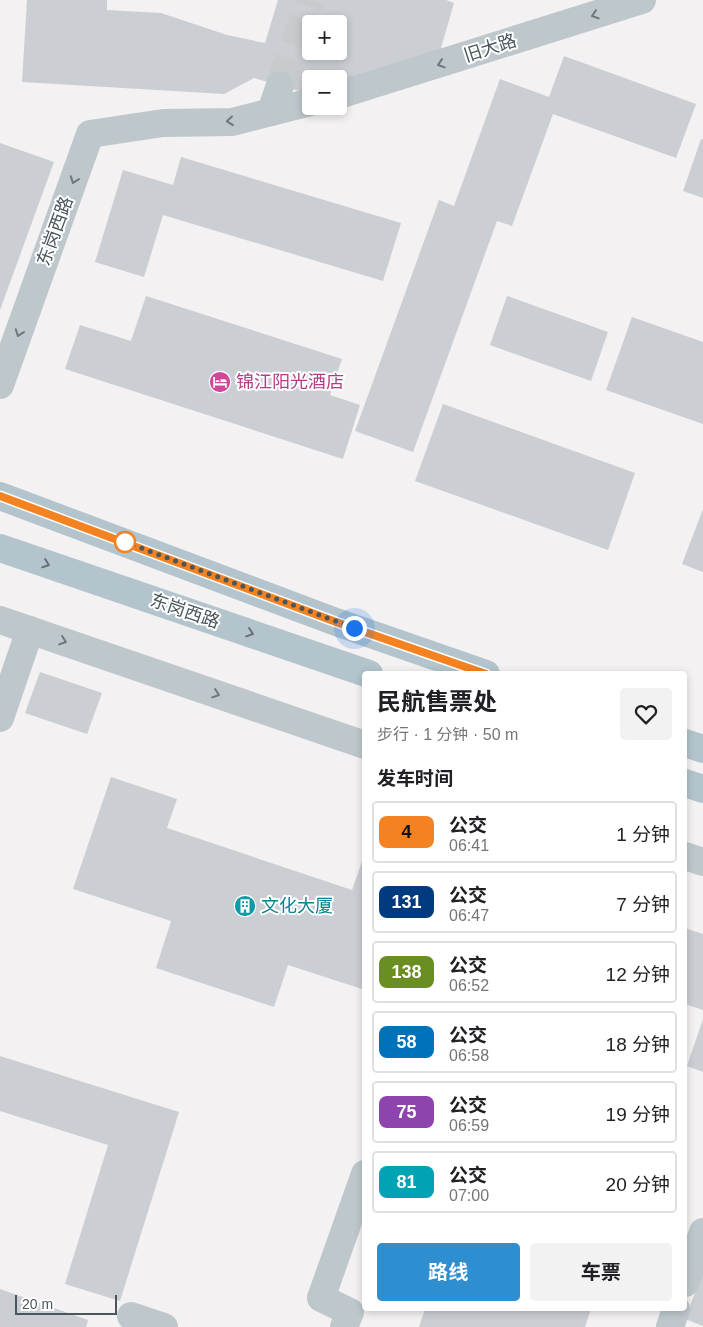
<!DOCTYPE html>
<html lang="zh">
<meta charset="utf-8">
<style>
:root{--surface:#fff;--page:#f2f2f2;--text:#202124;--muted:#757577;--line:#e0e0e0;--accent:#2e8ecf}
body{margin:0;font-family:Helvetica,"Noto Sans SC",sans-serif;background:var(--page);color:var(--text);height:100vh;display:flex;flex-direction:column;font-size:19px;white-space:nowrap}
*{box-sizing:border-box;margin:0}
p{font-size:16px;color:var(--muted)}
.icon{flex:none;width:28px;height:28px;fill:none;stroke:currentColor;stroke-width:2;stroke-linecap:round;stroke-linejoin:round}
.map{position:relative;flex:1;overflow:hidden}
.panel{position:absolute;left:362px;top:671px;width:325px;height:640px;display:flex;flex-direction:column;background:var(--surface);border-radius:5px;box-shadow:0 2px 8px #0003}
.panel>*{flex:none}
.badge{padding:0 10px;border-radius:8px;font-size:18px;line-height:32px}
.buttons{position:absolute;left:302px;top:15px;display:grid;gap:10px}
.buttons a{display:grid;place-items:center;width:45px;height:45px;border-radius:5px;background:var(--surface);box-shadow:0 2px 8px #0003;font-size:25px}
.scale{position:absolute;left:15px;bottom:12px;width:102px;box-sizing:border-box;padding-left:5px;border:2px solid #4a565c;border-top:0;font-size:14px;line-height:18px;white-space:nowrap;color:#4a565c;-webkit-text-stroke:4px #fff;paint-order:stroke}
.you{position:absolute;width:25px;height:25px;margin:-12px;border:4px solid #fff;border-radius:50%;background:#1a73e8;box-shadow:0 0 0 8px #1a73e833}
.map>.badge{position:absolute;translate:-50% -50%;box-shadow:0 0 0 2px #fff}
h2{padding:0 15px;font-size:19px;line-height:45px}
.round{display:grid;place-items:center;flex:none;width:52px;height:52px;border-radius:5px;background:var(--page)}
.head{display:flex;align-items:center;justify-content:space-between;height:85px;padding:0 15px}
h1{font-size:24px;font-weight:700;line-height:38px}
.primary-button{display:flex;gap:10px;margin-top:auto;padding:10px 15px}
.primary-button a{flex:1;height:58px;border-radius:5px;background:var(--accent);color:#fff;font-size:20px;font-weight:700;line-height:58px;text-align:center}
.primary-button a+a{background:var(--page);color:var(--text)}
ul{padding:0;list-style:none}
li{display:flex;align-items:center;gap:15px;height:62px;margin:0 10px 8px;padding:0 5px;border:2px solid var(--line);border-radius:5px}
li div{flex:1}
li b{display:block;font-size:19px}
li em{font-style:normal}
li .badge{min-width:55px;font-weight:700;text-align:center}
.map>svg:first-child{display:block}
.building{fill:#cbced2;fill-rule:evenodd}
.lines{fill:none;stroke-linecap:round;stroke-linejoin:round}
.minor-tunnel{stroke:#c9cacc;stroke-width:28;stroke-dasharray:28 14;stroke-linecap:butt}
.minor{stroke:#bec7cb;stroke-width:28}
.major{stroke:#b3c4cc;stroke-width:28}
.oneway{stroke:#6d787d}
.oneway2{stroke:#647278}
.line-casing{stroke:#fff;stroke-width:11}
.line{stroke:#f58220;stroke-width:8}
.walk{stroke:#4a565c;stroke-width:5;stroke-dasharray:0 9}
.stop-dot{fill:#fff;stroke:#f58220;stroke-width:2.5}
.labels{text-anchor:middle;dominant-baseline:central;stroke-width:4;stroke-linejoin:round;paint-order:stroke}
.street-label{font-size:18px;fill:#4a565c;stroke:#fff}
.hotel-label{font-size:18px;fill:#b23c85;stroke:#fff;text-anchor:start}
.culture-label{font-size:18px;fill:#0d838f;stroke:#fff;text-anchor:start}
</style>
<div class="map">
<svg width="703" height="1327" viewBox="0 0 703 1327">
<rect width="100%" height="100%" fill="#f3f1f1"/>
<g class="building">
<path d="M27 0H107V10L161 13 227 35 265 43 278 0H446L454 3 439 55 339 81V79H311V88L299 91 254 78 224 94 22 82ZM311 24H339V51H311Z"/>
<polygon points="564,56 696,104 676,158 553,114 512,226 497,221 413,452 355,431 439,200 454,206 500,79 549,97"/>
<polygon points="701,139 703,139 703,198 683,191"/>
<polygon points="0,143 54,162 0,310"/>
<polygon points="181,157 401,223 383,281 163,215 144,277 95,262 123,170 173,185"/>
<polygon points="146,296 342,359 330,395 360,405 343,459 65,369 80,325 131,341"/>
<polygon points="507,296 608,332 591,381 490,345"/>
<polygon points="632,317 703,342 703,424 606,390"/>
<polygon points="443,404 635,473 608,550 415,481"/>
<polygon points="703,509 703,572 682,564"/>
<polygon points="40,672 102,693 87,734 25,713"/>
<polygon points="111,777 177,799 167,828 352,890 362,861 365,862 365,990 288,965 274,1007 156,968 171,921 73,889"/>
<polygon points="685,928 703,934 703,1010 685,1004"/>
<polygon points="703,1019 703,1072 687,1066"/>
<polygon points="0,1056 179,1112 120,1301 65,1284 108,1145 0,1111"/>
<polygon points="703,1272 703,1326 685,1319"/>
<polygon points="0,1289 88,1320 86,1327 0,1327"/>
<polygon points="425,1309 591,1309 585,1327 419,1327"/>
</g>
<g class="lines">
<polyline class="minor-tunnel" points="280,85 310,0"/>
<g class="minor">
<polyline points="339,95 642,0"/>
<polyline points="271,112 280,85"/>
<polyline points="0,385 90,134 163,123 232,122 311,102"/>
<polyline points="0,620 365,745"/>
<polyline points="0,718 30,630"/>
<polyline points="685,856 703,862"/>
<polyline points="685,1283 703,1232"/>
<polyline points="131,1316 164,1327"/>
<polyline points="344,1327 350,1312 321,1298 365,1174"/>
<polyline points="670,1327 676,1309"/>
</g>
<g class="major">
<polyline points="0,496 336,622 486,674"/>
<polyline points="0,548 369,674"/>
<polyline points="685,743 703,749"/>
<polyline points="685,783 703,789"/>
</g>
</g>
<defs><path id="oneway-chevron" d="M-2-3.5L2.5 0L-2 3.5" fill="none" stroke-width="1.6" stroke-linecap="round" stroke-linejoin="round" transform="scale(1.25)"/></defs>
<g class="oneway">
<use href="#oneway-chevron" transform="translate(595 15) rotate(162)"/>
<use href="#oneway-chevron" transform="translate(441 64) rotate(162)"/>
<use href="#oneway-chevron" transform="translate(230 121) rotate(174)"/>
<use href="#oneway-chevron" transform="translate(74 180) rotate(110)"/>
<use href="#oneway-chevron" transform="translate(19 333) rotate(110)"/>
<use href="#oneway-chevron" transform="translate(63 641) rotate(19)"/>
<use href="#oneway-chevron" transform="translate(216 694) rotate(19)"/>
</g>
<g class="oneway2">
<use href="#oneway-chevron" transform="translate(46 564) rotate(19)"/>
<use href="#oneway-chevron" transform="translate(250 633) rotate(19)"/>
</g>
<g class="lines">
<g class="line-casing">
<polyline id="line" points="0,496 336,622 486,674"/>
</g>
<use href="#line" class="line"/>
<polyline class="walk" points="125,542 354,628"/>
</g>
<defs>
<g id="hotel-disc" transform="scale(1.125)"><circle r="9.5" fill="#d1479c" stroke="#fff"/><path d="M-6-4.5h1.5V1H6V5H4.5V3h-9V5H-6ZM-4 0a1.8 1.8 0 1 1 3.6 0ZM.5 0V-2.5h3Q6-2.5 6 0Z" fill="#fff"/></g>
<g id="building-disc" transform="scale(1.125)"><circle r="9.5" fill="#0f9aa8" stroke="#fff"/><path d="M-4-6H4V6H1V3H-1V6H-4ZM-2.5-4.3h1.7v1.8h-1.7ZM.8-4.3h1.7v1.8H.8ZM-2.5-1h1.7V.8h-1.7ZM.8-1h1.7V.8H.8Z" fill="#fff"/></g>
</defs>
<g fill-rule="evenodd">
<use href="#hotel-disc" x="220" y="382"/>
<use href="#building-disc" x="245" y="906"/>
</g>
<circle class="stop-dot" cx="125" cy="542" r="10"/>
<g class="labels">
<g class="street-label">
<text transform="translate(490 48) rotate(-18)">旧大路</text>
<text transform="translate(55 231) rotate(-70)">东岗西路</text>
<text transform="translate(185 611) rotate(19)">东岗西路</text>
</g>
<g class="hotel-label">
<text x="236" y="382">锦江阳光酒店</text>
</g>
<g class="culture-label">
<text x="261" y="906">文化大厦</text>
</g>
</g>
</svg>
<div class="buttons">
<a>+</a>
<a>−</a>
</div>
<div class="scale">20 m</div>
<div class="you" style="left:354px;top:628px"></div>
<section class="panel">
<div class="head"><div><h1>民航售票处</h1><p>步行 · 1 分钟 · 50 m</p></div><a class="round"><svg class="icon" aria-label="heart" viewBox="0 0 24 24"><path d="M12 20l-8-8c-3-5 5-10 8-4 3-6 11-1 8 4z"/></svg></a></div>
<h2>发车时间</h2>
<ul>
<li><span class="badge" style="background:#f58220;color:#111">4</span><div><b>公交</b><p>06:41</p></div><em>1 分钟</em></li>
<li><span class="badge" style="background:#003b80;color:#fff">131</span><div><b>公交</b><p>06:47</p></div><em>7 分钟</em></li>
<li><span class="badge" style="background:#6b8e23;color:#fff">138</span><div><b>公交</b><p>06:52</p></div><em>12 分钟</em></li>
<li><span class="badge" style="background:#0072bc;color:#fff">58</span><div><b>公交</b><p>06:58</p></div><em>18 分钟</em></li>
<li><span class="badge" style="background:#8e44ad;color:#fff">75</span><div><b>公交</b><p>06:59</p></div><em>19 分钟</em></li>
<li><span class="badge" style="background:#00a3b4;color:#fff">81</span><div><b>公交</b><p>07:00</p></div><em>20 分钟</em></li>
</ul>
<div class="primary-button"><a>路线</a><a>车票</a></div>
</section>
</div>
